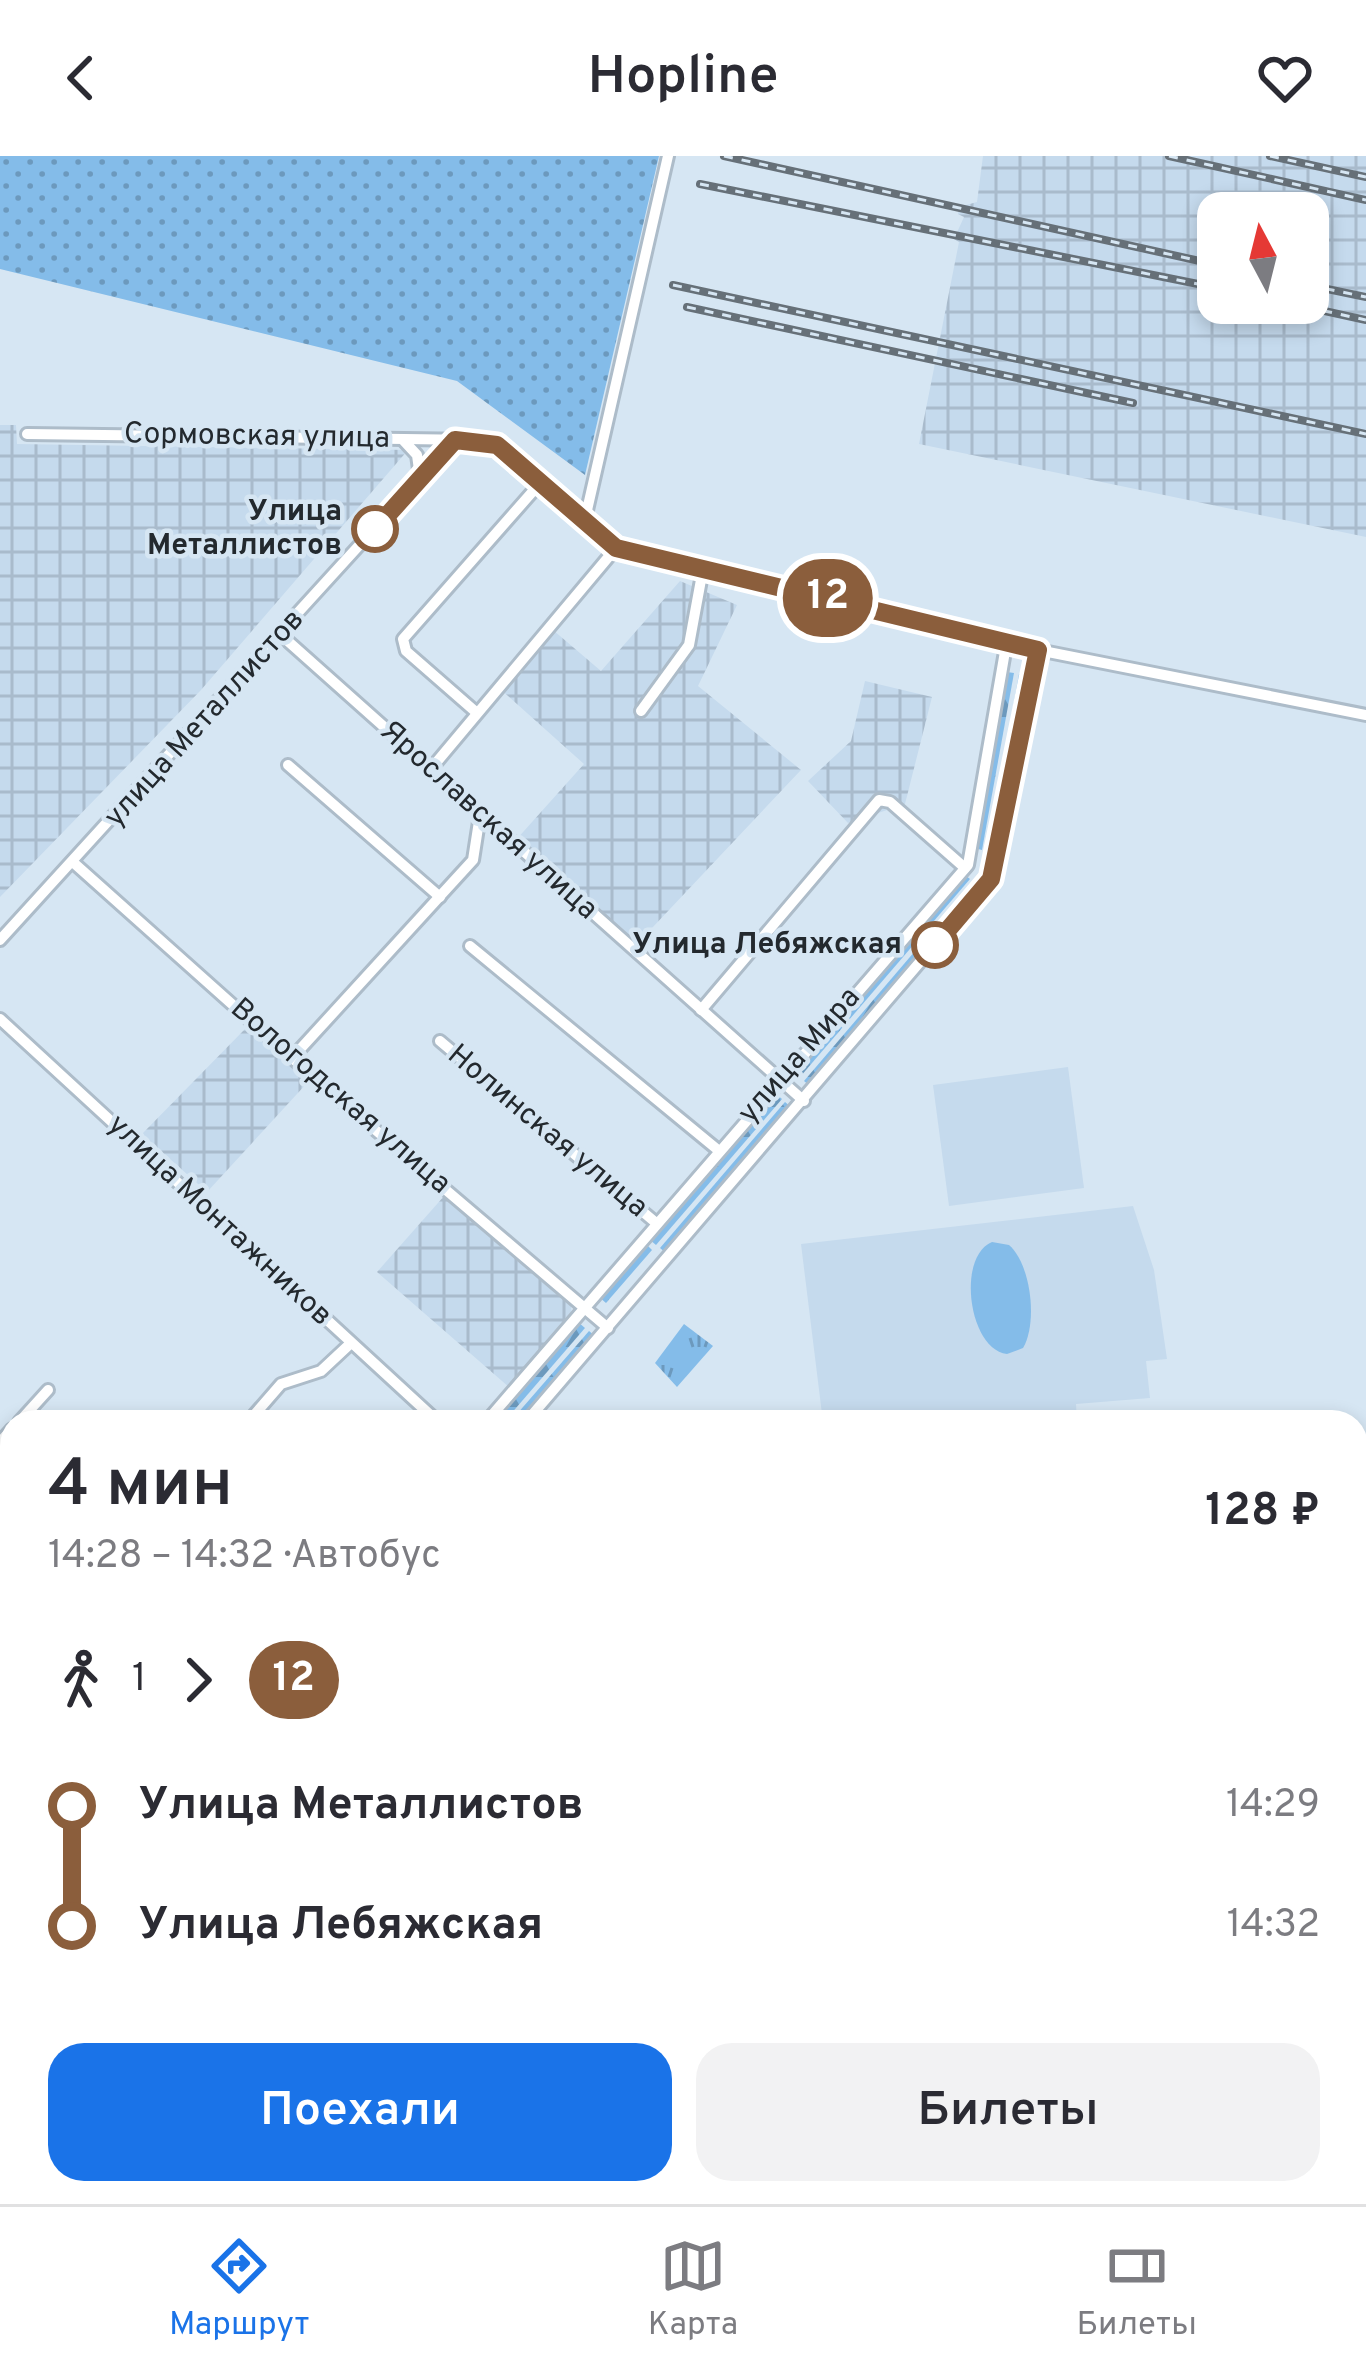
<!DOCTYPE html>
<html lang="ru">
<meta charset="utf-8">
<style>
:root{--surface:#fff;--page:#f2f2f3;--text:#2b2b33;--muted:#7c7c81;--line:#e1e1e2;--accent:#1a73e8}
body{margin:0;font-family:Overpass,sans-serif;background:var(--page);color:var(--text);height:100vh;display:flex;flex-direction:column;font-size:45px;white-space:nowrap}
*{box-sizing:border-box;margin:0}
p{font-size:39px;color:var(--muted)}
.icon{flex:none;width:66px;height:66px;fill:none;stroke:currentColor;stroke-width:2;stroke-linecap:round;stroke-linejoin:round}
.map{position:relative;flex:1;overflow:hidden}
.drawer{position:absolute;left:0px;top:1254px;width:1368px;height:795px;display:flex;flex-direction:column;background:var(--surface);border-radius:36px 36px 0 0;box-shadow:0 6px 18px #0003}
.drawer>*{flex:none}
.badge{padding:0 24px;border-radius:39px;font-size:42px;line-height:78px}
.needle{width:78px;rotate:353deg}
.fabs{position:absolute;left:1197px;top:36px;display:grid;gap:24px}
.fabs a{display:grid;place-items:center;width:132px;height:132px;border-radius:24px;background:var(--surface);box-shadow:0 6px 18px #0003;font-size:60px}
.map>.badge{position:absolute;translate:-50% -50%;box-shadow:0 0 0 6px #fff}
.legs{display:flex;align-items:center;gap:18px;height:132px;padding:0 48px;font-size:39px}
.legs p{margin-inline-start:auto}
.head{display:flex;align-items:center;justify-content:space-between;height:204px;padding:0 48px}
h1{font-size:66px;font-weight:600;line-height:90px}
.button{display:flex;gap:24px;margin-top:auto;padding:24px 48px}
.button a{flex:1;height:138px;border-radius:36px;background:var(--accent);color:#fff;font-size:48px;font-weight:600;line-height:138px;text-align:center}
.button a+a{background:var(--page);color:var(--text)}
ul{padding:0 48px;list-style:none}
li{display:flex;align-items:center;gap:42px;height:120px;font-size:45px}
li i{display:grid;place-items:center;width:18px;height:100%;margin:0 15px;background:currentColor}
li i::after{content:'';width:30px;height:30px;margin:-15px;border:9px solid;border-radius:50%;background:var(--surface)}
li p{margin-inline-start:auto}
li:first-child i{background:linear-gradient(#0000 50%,currentColor 0)}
li:last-child i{background:linear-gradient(currentColor 50%,#0000 0)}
header{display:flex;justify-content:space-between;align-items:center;height:156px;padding:0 48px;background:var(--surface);font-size:54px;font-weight:600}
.tab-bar{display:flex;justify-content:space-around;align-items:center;height:168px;border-top:3px solid var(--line);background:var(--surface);font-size:33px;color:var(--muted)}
.tab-bar a{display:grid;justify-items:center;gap:6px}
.tab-bar .active{color:var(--accent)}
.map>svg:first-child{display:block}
.built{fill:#c5daed}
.industrial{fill:url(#industrial-grid);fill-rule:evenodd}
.grass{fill:url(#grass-tufts)}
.forest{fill:url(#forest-firs)}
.garden{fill:url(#garden-dots)}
.pitch{fill:#84bce9}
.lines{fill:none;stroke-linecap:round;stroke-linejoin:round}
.minor-casing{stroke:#adbcc9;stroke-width:16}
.major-casing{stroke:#adbcc9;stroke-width:20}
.highway-casing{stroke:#adbcc9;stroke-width:21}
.minor{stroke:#fff;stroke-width:10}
.major{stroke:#fff;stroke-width:14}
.highway{stroke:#fff;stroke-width:15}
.rail-casing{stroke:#667078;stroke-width:8}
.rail{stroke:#d6e6f3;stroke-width:3;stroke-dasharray:9;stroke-linecap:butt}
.line-1-casing{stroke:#fff;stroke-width:27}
.line-1{stroke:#8b5e3c;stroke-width:18}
.stop-1-dot{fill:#fff;stroke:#8b5e3c;stroke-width:6}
.labels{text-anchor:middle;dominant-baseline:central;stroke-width:9;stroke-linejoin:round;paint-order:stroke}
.street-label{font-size:30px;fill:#23292e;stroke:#d6e6f3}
.stop-label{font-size:30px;font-weight:bold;fill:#23292e;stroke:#d6e6f3;text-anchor:end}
</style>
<header><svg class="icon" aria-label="back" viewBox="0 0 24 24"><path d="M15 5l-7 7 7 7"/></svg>Hopline<svg class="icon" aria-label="heart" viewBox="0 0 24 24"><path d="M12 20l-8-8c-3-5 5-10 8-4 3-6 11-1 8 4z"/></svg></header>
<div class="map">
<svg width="1366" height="2048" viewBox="0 0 1366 2048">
<defs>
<pattern id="industrial-grid" width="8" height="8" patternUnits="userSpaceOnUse" patternTransform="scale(3)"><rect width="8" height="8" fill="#c5daed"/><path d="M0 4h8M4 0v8" fill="none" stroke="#a9bbcc"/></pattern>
<pattern id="grass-tufts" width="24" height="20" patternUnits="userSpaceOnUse" patternTransform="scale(3)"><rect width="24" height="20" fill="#84bce9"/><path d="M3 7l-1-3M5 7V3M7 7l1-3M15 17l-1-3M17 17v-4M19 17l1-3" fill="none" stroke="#6c99bd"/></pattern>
<pattern id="forest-firs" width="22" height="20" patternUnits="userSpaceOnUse" patternTransform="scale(3)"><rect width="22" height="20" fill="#84bce9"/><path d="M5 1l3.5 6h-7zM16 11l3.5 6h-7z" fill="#6c99bd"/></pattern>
<pattern id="garden-dots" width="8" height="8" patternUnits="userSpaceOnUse" patternTransform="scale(3)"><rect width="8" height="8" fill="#84bce9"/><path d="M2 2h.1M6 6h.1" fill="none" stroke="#6c99bd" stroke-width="1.8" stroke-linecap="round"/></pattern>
</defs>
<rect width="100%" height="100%" fill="#d6e6f3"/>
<g class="built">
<polygon points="1068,911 1084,1032 949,1050 933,929"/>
<polygon points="1133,1050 1154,1114 1167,1203 1146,1205 1150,1242 1076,1248 1077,1266 823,1266 801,1088"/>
</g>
<g class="industrial">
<path d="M983 0H1366V381L919 288 959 86 954 83 964 61 958 58 959 51 977 46ZM1218 57H1308V147H1218Z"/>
<polygon points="0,269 16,269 17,288 408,294 201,534 0,741"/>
<polygon points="680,425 737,449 698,530 801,614 636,789 515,685 584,608 498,531 553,474 601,515"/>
<polygon points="865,525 932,541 905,648 848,667 808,625 851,585"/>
<polygon points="247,871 308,926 207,1036 142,978"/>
<polygon points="445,1039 571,1150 572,1161 510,1232 377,1116"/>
<polygon points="0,1451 12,1462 12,2037 112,2037 102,2048 0,2048"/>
<polygon points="1366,1834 1366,2048 1354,2048 1356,1836"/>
</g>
<g class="grass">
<polygon points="684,1168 713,1190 677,1231 655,1207"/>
<polygon points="689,2037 892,2037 883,2048 701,2048"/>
</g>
<g class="forest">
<polygon points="1007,516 1014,517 982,694 974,692"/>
<polygon points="1019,518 1026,520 993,696 987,695"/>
<polygon points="965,719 970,723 800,921 795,917"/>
<polygon points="974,726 978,730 810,930 804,925"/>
<polygon points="776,938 782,943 656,1089 650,1084"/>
<polygon points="785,946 791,951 666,1097 660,1092"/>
<polygon points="646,1088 652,1094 606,1147 599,1141"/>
<polygon points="578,1166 585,1172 504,1266 492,1266"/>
<polygon points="589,1175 595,1180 521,1266 510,1266"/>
</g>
<polygon class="garden" points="0,0 659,0 585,319 457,225 0,113"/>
<path class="pitch" d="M992 1086 1009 1089C1031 1108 1038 1167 1023 1192L1007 1198C969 1194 956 1101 992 1086Z"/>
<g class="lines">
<g class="minor-casing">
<g id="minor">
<polyline points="27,278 479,284 497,289 616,392 1038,494 1366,559"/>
<polyline points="404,285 417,299 420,321"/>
<polyline points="585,363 668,0"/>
<polyline points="281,479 804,945"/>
<polyline points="641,555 689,489 703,413"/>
<polyline points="477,557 406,495 403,483 541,326"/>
<polyline points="288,609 440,741"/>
<polyline points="430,614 616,392"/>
<polyline points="75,708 318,925 608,1172"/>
<polyline points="0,784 455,284"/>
<polyline points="470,790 718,994"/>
<polyline points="701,854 879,644 890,646 965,712"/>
<polyline points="0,863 438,1266"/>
<polyline points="440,885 655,1066"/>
<polyline points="292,902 473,704 480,659"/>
<polyline points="19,1266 48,1234"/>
<polyline points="248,1266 281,1228 321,1215 351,1187"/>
<polyline points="486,1266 968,709 1007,484"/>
<polyline points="526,1266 991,723 1038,494"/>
<polyline points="0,1286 12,1273"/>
<polyline points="1356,1639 1366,1647"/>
<polyline points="1308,2037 1309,2048"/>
</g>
</g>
<g class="major-casing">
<g id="major">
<polyline points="1356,1496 1366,1484"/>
<polyline points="167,2048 177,2037"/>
<polyline points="918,2048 927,2037"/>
</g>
</g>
<g class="highway-casing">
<g id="highway">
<polyline points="0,1436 12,1447"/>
<polyline points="652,2037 664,2048"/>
</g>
</g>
<use href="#minor" class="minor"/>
<use href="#major" class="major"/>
<use href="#highway" class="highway"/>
<g class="rail-casing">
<g id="rail">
<polyline points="724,0 1218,109"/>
<polyline points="1169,0 1366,44"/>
<polyline points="1270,0 1366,21"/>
<polyline points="700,28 1218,132"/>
<polyline points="673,129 1366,278"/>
<polyline points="1308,129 1366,141"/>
<polyline points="1288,147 1366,164"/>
<polyline points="687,151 1133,247"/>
</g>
</g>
<use href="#rail" class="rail"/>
</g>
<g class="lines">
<g class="line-1-casing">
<polyline id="line-1" points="375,373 455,284 497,289 616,392 1038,494 991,723 935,789"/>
</g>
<use href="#line-1" class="line-1"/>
</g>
<g class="stop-1-dot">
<circle cx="375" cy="373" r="21"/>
<circle cx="935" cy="789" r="21"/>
</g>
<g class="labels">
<g class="street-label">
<text transform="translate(257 281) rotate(1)">Сормовская улица</text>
<text transform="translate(205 563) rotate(-48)">улица Металлистов</text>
<text transform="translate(488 665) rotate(42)">Ярославская улица</text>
<text transform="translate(800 900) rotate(-49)">улица Мира</text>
<text transform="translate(340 941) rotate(41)">Вологодская улица</text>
<text transform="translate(547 976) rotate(40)">Нолинская улица</text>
<text transform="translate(219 1065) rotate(43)">улица Монтажников</text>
</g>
<g class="stop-label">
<text x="342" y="356">Улица<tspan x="342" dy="34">Металлистов</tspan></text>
<text x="902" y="789">Улица Лебяжская</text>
</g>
</g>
</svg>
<div class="fabs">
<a><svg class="needle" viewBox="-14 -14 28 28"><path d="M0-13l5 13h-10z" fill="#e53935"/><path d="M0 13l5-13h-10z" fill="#7c7c81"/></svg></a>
</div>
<b class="badge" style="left:828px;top:442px;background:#8b5e3c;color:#fff">12</b>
<section class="drawer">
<div class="head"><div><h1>4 мин</h1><p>14:28 – 14:32 · Автобус</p></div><b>128 ₽</b></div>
<div class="legs"><svg class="icon" aria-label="walk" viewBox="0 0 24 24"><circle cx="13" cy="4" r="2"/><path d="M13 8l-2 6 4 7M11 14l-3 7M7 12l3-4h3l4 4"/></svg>1<svg class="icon" aria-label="forward" viewBox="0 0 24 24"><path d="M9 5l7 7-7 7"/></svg><b class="badge" style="background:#8b5e3c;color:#fff">12</b></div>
<ul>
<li><i style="color:#8b5e3c"></i><b>Улица Металлистов</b><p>14:29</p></li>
<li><i style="color:#8b5e3c"></i><b>Улица Лебяжская</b><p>14:32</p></li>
</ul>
<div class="button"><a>Поехали</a><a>Билеты</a></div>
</section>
</div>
<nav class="tab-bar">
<a class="active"><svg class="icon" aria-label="directions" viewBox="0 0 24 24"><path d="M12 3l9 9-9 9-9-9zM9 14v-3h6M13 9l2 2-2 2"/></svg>Маршрут</a>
<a><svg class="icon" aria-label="map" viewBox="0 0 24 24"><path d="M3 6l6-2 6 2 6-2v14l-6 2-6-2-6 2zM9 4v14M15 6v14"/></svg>Карта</a>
<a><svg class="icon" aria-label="tickets" viewBox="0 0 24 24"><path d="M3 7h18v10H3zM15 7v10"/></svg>Билеты</a>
</nav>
